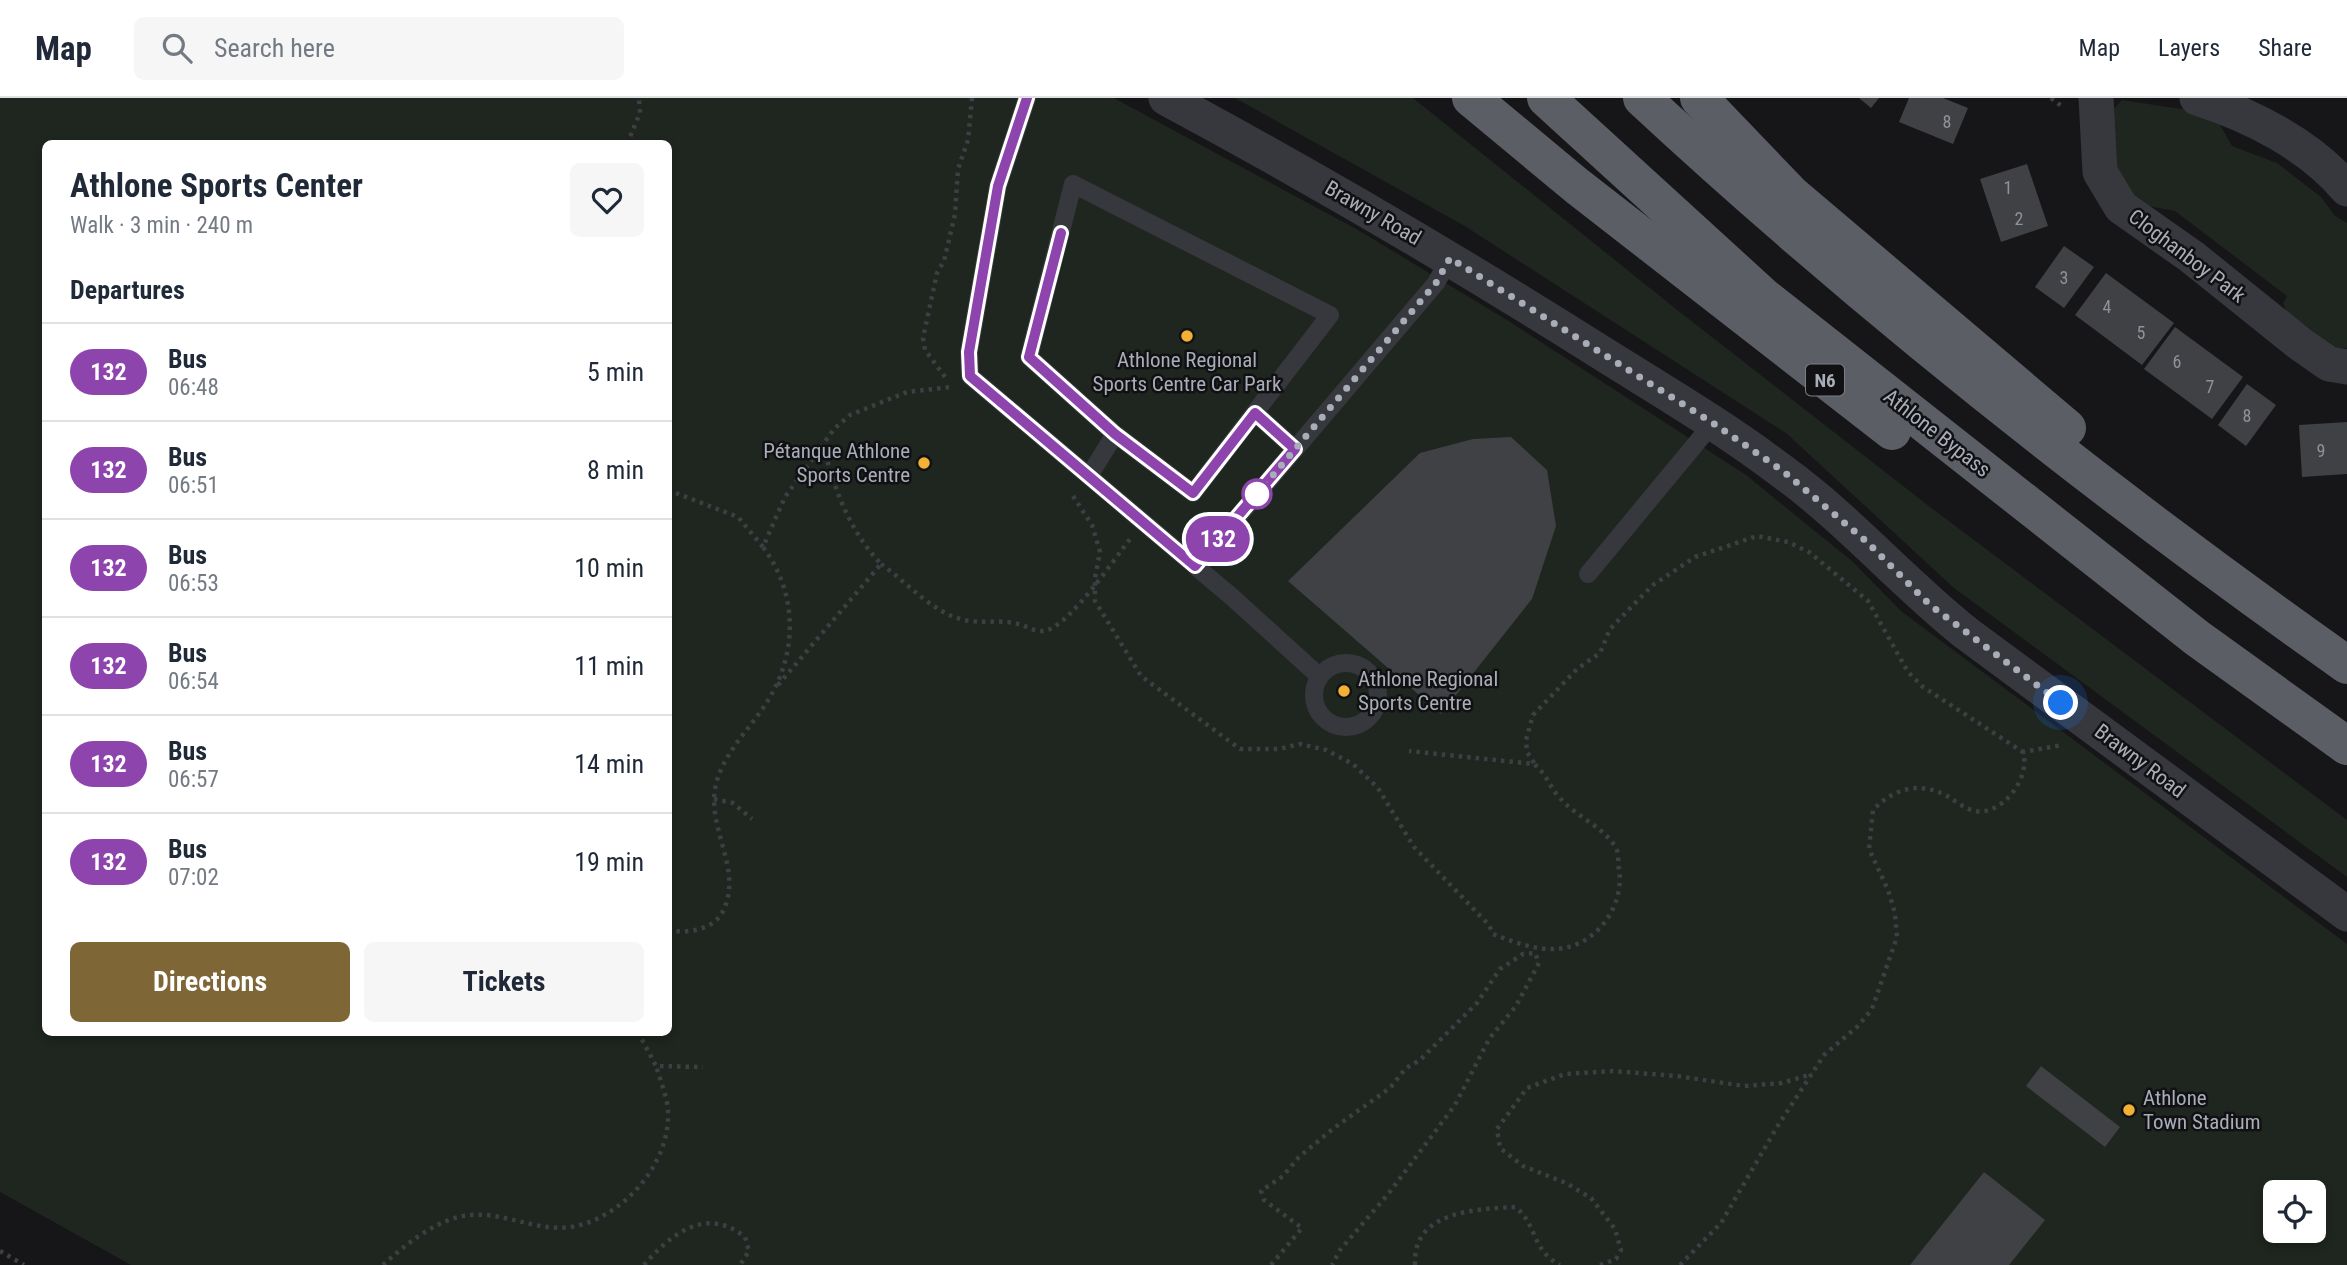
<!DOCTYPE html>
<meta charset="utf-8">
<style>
:root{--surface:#fff;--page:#f6f6f7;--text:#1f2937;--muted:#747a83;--line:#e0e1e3;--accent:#7e6636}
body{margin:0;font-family:"Roboto Condensed",sans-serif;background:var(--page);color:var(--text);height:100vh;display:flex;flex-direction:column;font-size:26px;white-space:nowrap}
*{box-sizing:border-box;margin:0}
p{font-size:23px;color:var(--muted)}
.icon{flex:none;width:38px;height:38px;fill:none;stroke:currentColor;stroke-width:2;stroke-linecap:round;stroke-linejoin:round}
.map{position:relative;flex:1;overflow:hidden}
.drawer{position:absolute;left:42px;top:42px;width:630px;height:896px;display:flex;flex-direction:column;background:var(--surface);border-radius:10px;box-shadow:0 4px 10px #0003}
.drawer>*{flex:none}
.badge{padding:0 14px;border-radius:23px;font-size:24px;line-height:46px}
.controls{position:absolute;left:2263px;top:1082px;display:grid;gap:14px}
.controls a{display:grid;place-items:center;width:63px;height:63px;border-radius:10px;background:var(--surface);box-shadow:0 4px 10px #0003;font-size:35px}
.you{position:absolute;width:35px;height:35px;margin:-18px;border:5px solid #fff;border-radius:50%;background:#1a73e8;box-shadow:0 0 0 10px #1a73e833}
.map>.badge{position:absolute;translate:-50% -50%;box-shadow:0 0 0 4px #fff}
h2{padding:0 28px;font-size:26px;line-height:63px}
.round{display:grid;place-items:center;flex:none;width:74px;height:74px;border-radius:10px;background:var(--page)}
.head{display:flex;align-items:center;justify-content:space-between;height:119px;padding:0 28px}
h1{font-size:33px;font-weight:700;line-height:52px}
.cta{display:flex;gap:14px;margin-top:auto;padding:14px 28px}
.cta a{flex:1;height:80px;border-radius:10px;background:var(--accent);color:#fff;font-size:28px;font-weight:700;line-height:80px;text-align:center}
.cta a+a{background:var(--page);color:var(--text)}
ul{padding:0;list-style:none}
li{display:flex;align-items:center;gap:21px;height:98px;padding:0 28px;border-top:2px solid var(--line)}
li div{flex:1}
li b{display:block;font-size:26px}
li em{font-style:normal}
li .badge{min-width:77px;font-weight:700;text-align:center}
header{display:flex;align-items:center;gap:42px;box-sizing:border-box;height:98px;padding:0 35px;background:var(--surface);border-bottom:2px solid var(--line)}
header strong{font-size:33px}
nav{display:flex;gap:38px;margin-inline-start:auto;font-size:24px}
.search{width:490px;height:63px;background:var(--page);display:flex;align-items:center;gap:18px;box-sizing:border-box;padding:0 24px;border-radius:10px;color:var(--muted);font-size:26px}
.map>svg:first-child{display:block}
.green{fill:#1e261f;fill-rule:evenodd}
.building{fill:#404145}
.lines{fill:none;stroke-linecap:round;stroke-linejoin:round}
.path{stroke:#3d3f44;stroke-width:4.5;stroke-dasharray:3.5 5;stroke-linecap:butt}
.service{stroke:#37383d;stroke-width:18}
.minor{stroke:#37383d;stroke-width:35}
.trunk{stroke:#5b5e65;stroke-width:38}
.line-casing{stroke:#fff;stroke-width:16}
.line{stroke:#8e44ad;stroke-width:10}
.walk{stroke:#a8adb8;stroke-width:7;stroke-dasharray:0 12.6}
.poi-dot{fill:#f2b134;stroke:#111113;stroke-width:2.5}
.stop-dot{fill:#fff;stroke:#8e44ad;stroke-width:3.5}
.labels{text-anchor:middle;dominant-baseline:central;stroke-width:5;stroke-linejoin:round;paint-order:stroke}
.number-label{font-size:18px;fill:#8e929b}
.shield{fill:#111113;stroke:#7b7e86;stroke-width:2}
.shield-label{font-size:19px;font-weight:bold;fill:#a8adb8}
.street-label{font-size:21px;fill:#a8adb8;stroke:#111113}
.poi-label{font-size:21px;fill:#a8adb8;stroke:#111113;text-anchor:start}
</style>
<header>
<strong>Map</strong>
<div class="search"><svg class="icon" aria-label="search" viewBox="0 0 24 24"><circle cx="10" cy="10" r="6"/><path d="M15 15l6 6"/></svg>Search here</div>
<nav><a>Map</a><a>Layers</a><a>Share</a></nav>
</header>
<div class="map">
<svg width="2347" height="1167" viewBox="0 0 2347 1167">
<rect width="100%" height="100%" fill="#161618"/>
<g class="green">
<path d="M0 0H1114L1358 132 1507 222 1746 377 1853 464 1901 513 2347 846V1167H131L0 1094ZM46 46H668V934H46ZM2275 1094H2314V1132H2275Z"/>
<polygon points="1235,0 1413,0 1676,211 1930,409 2347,722 2347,779 1954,490 1786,335 1463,127"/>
<polygon points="2122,2 2194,13 2220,27 2232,48 2277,65 2321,99 2335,118 2347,125 2347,250 2335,250 2286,213 2283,205 2287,198 2175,113 2143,107 2116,77 2111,14"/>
</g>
<g class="building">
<polygon points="1859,0 1879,0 1871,10"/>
<polygon points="1909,0 1943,0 1968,10 1953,46 1899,24"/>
<polygon points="2027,66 2048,128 2001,144 1980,81"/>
<polygon points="2064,148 2094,169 2064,210 2035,189"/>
<polygon points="2106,175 2174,225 2142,267 2075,217"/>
<polygon points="2175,229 2243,279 2212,321 2144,271"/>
<polygon points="2247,286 2276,307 2246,348 2218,327"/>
<polygon points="2347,324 2347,376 2302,379 2299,327"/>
<polygon points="1511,339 1547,372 1556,428 1532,501 1441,616 1288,483 1420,355 1473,341"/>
<polygon points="2041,968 2120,1029 2105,1049 2026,988"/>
<polygon points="1984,1074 2045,1122 2009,1167 1910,1167"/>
</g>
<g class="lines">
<g class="path">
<polyline points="2051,0 2064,10"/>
<polyline points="627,46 640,15 639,0"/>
<polyline points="945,279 925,252 923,240 937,175 944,163 955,116 958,71 968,42 972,0"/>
<polyline points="668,392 738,419 763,449 785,399 834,331 850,317 907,294 951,289"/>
<path d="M1073 398 1092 427 1100 454 1095 480V503L1141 578 1240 651H1279L1300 646 1326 652 1353 666 1378 690 1414 749 1489 827 1493 836C1513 844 1535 852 1556 851 1596 849 1625 808 1619 771 1617 764 1620 758 1616 750 1603 728 1576 719 1560 700 1549 689 1547 676 1534 666L1409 653"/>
<path d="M881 466C908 485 931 514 964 522 982 526 1001 521 1018 526 1028 528 1036 536 1048 532 1072 523 1113 463 1130 441"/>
<path d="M778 587 881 466C849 432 834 391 823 346"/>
<polyline points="1534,665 1527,654 1526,642 1533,617 1577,571 1600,555 1610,531 1637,503 1653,487 1695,459 1757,438 1788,444 1809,454 1868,503 1908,574 1923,589 2023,654"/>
<polyline points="714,701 733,705 752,721"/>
<path d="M668 832C688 836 715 832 724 811 742 772 708 731 715 691 721 657 750 631 767 604 798 555 798 496 763 449"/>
<polyline points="638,934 656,968 703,969"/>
<polyline points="0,1153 24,1167"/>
<path d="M383 1167C406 1146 439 1119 471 1117 505 1114 537 1134 571 1129 620 1121 667 1070 668 1020 669 1002 661 985 656 968"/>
<path d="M644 1167C670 1137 706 1107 745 1139L749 1153 740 1167"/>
<polyline points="1271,1167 1302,1130 1264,1102 1261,1093 1283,1078 1299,1059 1334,1030 1390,990 1406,970 1420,962 1477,905 1500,871 1523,856 1535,855 1539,865 1516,908 1489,941 1455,1007 1389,1095 1340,1152 1332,1167"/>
<path d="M1415 1167C1412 1113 1476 1111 1515 1109 1537 1125 1531 1152 1560 1167"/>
<polyline points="1600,1167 1616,1161 1621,1152 1615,1131 1591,1100 1566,1085 1523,1068 1500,1050 1497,1031 1527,990 1565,976 1613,973 1677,978 1744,988 1782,985 1812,976"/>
<path d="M1680 1167 1721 1125 1777 1029 1824 957 1858 928 1872 911 1897 839 1895 815 1888 792 1869 751 1873 712C1894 690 1920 683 1947 698 1956 703 1965 711 1975 713 2003 718 2031 679 2023 654L2063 647"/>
</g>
<g class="service">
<polyline points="1027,0 998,88 969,254 970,278 1232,499 1319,578"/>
<polyline points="1255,315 1295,351"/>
<polyline points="1089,378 1115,336 1029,259 1073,86 1330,217 1193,395 1115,336"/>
<polyline points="1196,468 1436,185 1450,160"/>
<polyline points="1588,476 1713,325"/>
<circle cx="1346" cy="597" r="32"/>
</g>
<g class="minor">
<path d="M1166 0C1313 79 1456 163 1597 252 1659 291 1724 329 1783 374 1849 422 1902 484 1966 535L2347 816"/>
<polyline points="2096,0 2100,74 2121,109 2192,159 2299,245 2329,266 2347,269"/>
<path d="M2197 0C2251 17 2310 47 2347 91"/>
</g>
<g class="trunk">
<polyline points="1471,0 1577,88 1892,333"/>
<polyline points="1546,0 1764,199 2197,540 2347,648"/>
<path d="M1642 0C1863 205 2101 393 2347 567"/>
<polyline points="1699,0 1791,96 2067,330"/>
</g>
</g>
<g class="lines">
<g class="line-casing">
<polyline id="line" points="1027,0 998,88 969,254 970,278 1195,468 1295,351 1255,315 1193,395 1115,336 1029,259 1061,135"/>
</g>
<use href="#line" class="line"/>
<polyline class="walk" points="1257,396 1436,185 1450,160 1713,325 1783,373 1866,443 1930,507 2061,605"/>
</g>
<g class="poi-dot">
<circle cx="1187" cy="238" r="7"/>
<circle cx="924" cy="365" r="7"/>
<circle cx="1344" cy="593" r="7"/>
<circle cx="2129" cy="1012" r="7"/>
</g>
<circle class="stop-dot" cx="1257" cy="396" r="14"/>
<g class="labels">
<g class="number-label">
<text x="1947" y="23">8</text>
<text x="2008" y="89">1</text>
<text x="2019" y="120">2</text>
<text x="2064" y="179">3</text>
<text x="2107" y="208">4</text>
<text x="2141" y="234">5</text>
<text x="2177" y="263">6</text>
<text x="2210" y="288">7</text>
<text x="2247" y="317">8</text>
<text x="2321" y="352">9</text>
</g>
<rect class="shield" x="1806" y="266.5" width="38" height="31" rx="5"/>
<g class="shield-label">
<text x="1825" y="282">N6</text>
</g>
<g class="street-label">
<text transform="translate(1373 115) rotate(30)">Brawny Road</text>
<text transform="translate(2187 158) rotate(37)">Cloghanboy Park</text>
<text transform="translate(1937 335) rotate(38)">Athlone Bypass</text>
<text transform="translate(2140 663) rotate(37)">Brawny Road</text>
</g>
<g class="poi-label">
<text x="1187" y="262" text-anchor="middle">Athlone Regional<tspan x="1187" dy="24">Sports Centre Car Park</tspan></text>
<text x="910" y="353" text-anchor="end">Pétanque Athlone<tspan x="910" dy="24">Sports Centre</tspan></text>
<text x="1358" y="581">Athlone Regional<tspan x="1358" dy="24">Sports Centre</tspan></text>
<text x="2143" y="1000">Athlone<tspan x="2143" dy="24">Town Stadium</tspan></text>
</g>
</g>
</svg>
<div class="controls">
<a><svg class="icon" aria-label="locate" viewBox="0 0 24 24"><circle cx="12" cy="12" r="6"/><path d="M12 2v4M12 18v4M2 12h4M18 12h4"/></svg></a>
</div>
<div class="you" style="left:2061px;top:605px"></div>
<b class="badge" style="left:1218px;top:441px;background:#8e44ad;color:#fff">132</b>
<section class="drawer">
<div class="head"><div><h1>Athlone Sports Center</h1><p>Walk · 3 min · 240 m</p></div><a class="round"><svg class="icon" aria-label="heart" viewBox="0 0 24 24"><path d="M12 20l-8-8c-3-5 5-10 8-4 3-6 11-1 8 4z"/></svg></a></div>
<h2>Departures</h2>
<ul>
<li><span class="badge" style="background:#8e44ad;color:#fff">132</span><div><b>Bus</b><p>06:48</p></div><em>5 min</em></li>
<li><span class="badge" style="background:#8e44ad;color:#fff">132</span><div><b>Bus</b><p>06:51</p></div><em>8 min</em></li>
<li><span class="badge" style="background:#8e44ad;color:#fff">132</span><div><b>Bus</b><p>06:53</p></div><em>10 min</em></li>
<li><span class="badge" style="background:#8e44ad;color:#fff">132</span><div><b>Bus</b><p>06:54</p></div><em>11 min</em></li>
<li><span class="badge" style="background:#8e44ad;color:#fff">132</span><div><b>Bus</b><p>06:57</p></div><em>14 min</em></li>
<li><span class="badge" style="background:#8e44ad;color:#fff">132</span><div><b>Bus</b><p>07:02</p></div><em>19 min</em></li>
</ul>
<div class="cta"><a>Directions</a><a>Tickets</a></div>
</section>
</div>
